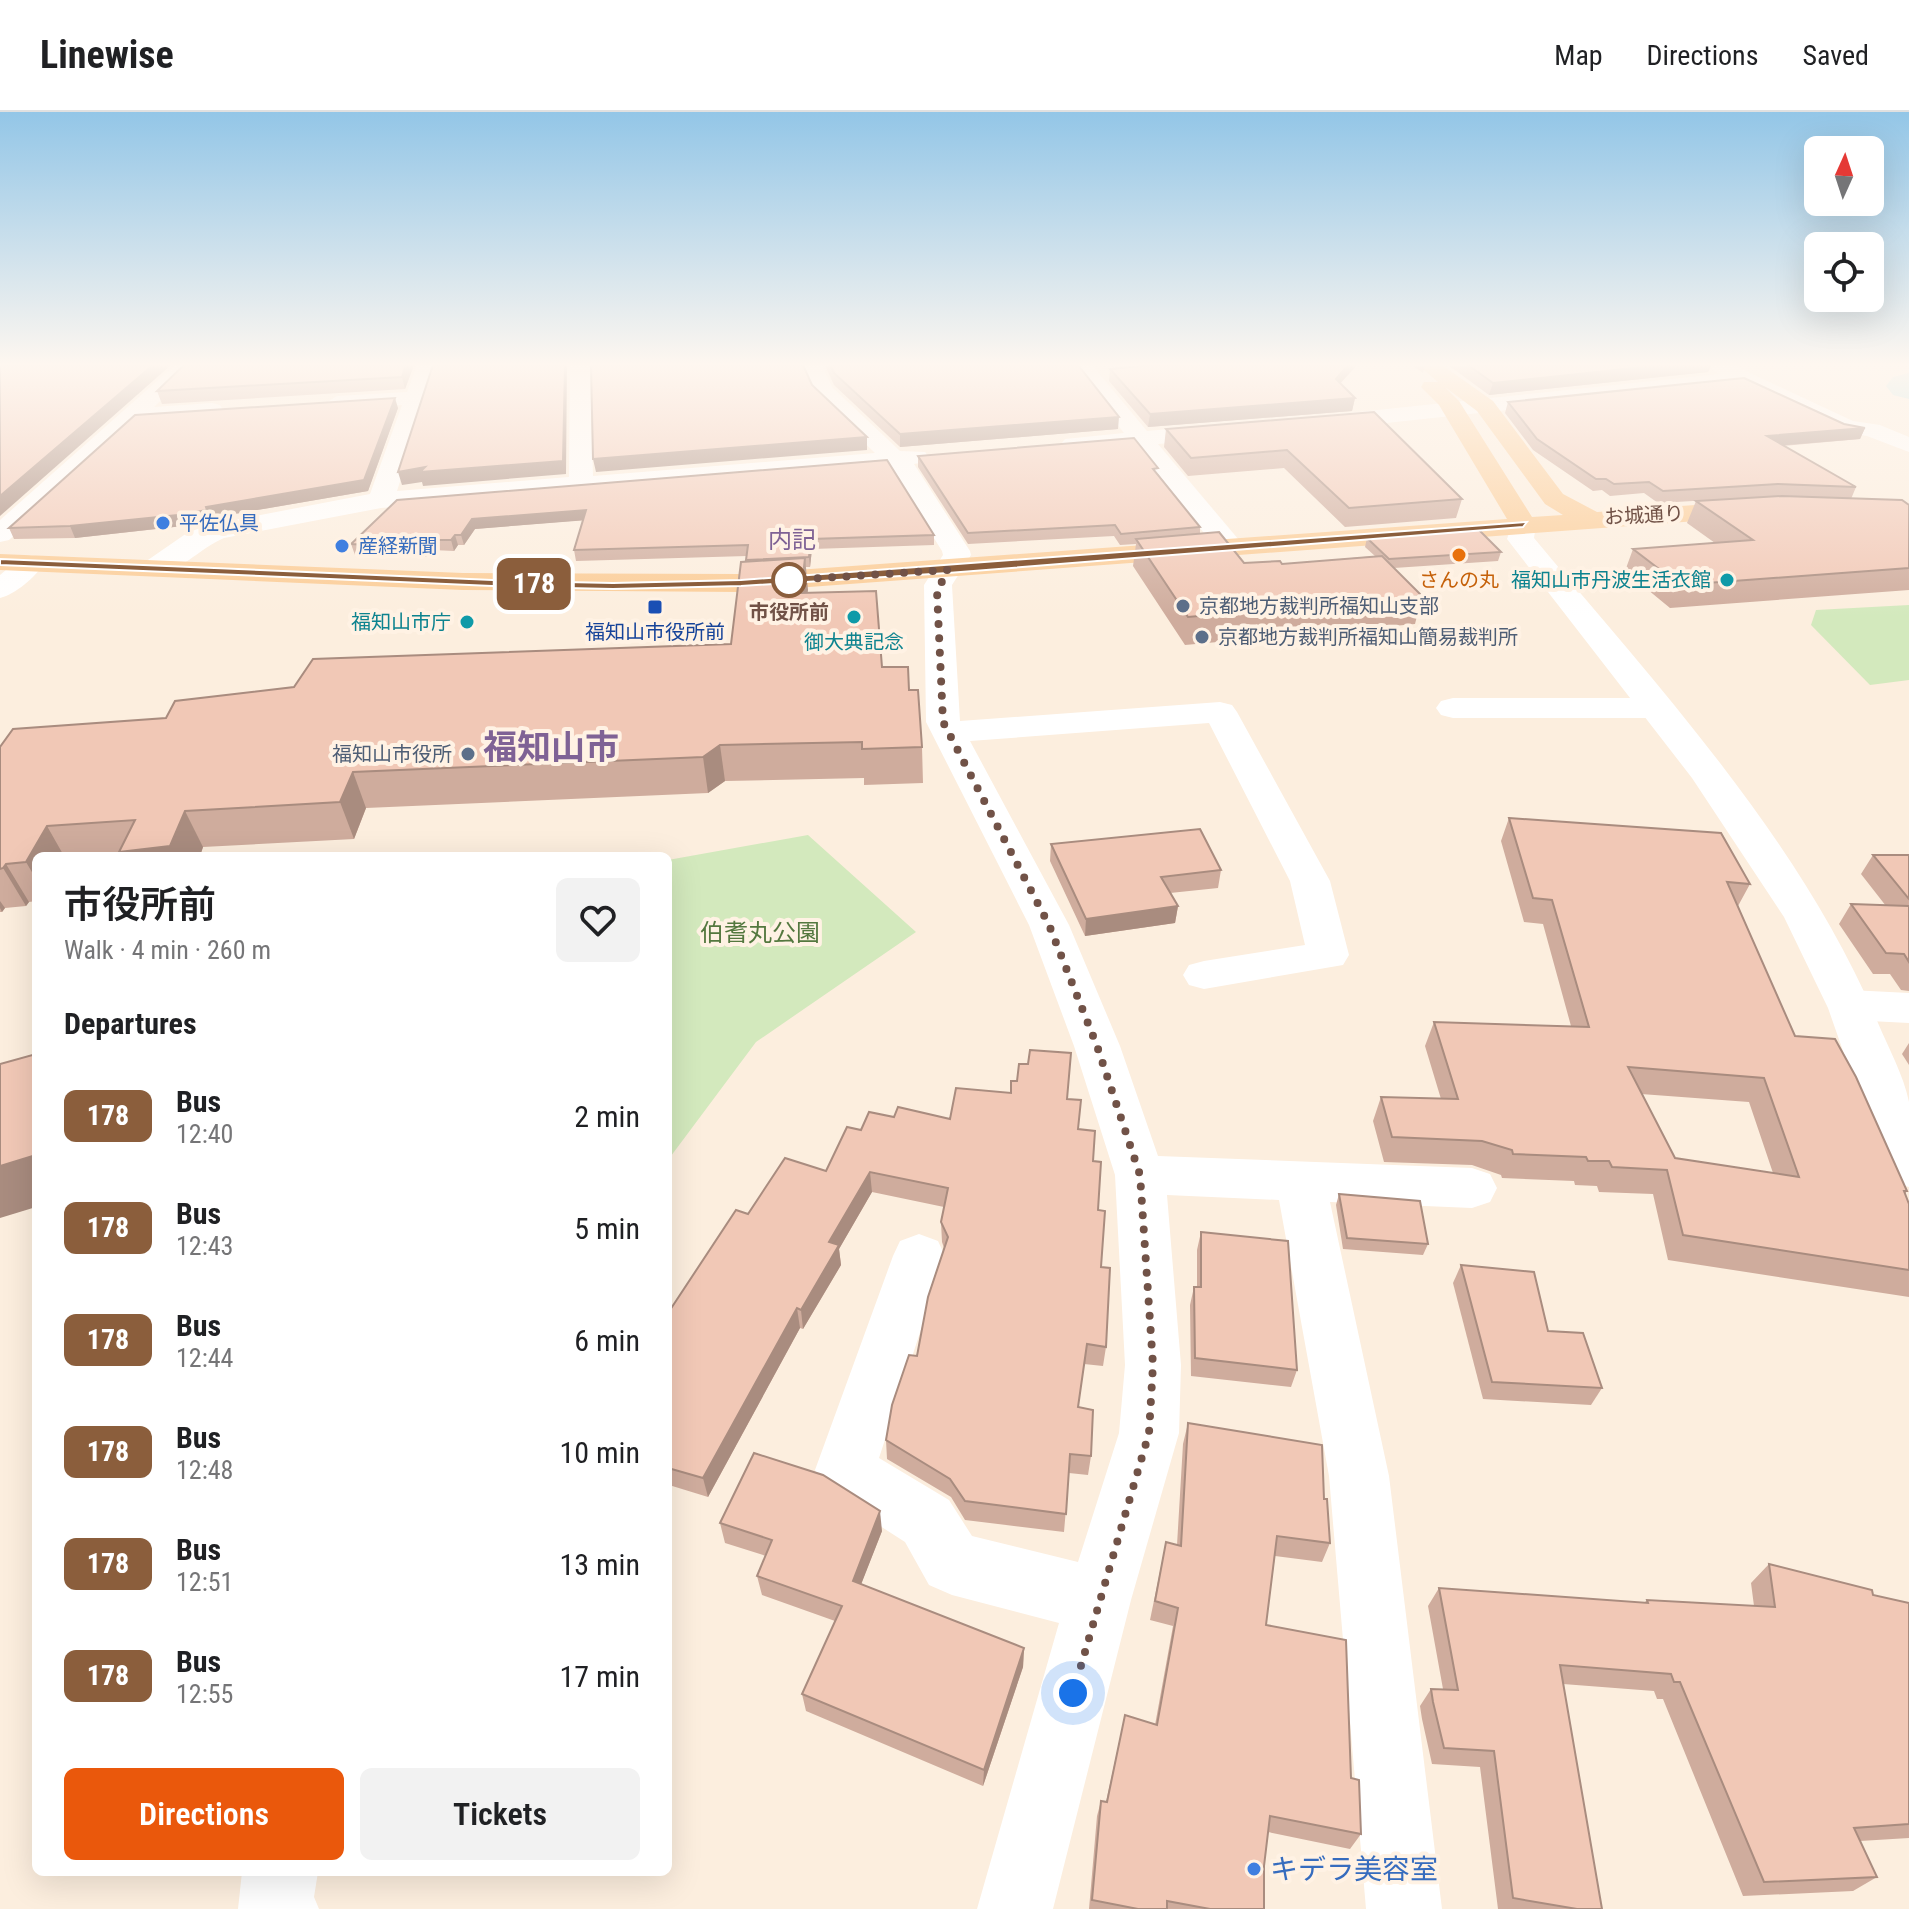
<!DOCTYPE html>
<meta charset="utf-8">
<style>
:root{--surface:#fff;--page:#f2f2f2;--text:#202124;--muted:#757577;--line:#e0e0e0;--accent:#ea580c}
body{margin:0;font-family:"Roboto Condensed","Noto Sans JP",sans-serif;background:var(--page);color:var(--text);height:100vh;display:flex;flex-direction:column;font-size:30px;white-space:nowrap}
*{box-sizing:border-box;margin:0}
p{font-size:26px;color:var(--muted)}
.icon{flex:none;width:44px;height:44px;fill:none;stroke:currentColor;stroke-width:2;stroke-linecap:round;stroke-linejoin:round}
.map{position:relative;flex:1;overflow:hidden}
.sheet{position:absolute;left:32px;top:740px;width:640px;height:1024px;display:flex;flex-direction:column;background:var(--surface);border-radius:12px;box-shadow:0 8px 32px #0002}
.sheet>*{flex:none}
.badge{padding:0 16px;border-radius:12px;font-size:28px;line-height:52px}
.needle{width:52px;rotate:3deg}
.controls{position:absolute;left:1804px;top:24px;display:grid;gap:16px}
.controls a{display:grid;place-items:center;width:80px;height:80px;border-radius:12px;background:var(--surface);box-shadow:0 8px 32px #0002;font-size:40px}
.you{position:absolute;width:40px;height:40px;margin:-20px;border:6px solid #fff;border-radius:50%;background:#1a73e8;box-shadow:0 0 0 12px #1a73e833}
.map>.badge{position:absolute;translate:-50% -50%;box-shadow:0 0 0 4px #fff}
h2{padding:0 32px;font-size:30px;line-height:72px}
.round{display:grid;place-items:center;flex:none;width:84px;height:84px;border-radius:12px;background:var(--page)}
.summary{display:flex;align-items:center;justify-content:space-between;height:136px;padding:0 32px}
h1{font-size:38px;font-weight:600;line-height:60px}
.cta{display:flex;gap:16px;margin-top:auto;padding:16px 32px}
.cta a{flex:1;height:92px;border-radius:12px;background:var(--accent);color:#fff;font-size:32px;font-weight:600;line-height:92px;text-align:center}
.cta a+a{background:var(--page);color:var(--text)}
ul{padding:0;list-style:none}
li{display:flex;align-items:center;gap:24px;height:112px;padding:0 32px}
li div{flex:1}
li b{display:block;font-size:30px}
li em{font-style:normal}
li .badge{min-width:88px;font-weight:700;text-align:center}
header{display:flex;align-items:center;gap:48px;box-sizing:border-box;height:112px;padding:0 40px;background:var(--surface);border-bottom:2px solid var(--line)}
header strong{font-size:38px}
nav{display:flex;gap:44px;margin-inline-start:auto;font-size:28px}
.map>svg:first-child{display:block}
.green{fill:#d3e9bd}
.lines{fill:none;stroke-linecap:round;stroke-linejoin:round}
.river{fill:#b3e2e5;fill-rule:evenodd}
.street{fill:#fff;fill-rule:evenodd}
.secondary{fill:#fff;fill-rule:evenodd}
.primary{fill:#fbcc96;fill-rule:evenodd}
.wall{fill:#cfac9d;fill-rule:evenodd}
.shaded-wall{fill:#a98c7f}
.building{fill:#f1c8b6;stroke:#a98c7f;stroke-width:2;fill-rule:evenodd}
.line{fill:#8b5e3c;stroke:#fff;stroke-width:2}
.walk{stroke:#715247;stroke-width:8;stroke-dasharray:0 14.4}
.shop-dot{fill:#3f7fe0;stroke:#fff2e4;stroke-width:3}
.food-dot{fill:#e8710a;stroke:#fff2e4;stroke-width:3}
.stop-dot{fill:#fff;stroke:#8b5e3c;stroke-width:4}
.culture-dot{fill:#0f9aa8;stroke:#fff2e4;stroke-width:3}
.service-dot{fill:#5c6f8a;stroke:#fff2e4;stroke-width:3}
.transit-dot{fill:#1a4fb4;stroke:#fff2e4;stroke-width:3}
.labels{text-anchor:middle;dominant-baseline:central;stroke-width:8;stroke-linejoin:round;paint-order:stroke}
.far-street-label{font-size:20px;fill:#715247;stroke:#fff2e4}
.far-shop-label{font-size:20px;fill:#366cbe;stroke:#fff2e4;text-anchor:start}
.far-food-label{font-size:20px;fill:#c56008;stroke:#fff2e4}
.far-culture-label{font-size:20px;fill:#0d838f;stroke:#fff2e4;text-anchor:end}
.far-service-label{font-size:20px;fill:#4e5e75;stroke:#fff2e4;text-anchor:start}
.far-stop-label{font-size:20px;font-weight:bold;fill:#715247;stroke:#fff2e4}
.far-transit-label{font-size:20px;fill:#164399;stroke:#fff2e4}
.far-quarter-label{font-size:24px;fill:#7f6295;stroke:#fff2e4}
.park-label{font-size:24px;fill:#54783f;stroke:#fff2e4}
.near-shop-label{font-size:28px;fill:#366cbe;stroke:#fff2e4;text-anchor:start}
.far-town-label{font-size:34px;font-weight:bold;fill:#7f6295;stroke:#fff2e4}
</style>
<header>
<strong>Linewise</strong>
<nav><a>Map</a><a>Directions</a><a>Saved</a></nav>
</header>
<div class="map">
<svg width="1909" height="1797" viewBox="0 0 1909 1797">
<rect width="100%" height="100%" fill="#fceede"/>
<g class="green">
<polygon points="1909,493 1909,568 1870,573 1811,513 1816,498"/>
<polygon points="808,723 916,820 756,930 668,1048 668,748"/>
</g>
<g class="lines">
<polygon class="river" points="1909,261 1909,287 1893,283 1886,274 1893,265"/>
<g class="street">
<polygon points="175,253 198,253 154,295 212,291 220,293 223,298 220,303 138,309 9,428 0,430 0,408"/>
<path d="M417 253H437L397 379 569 365 570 253H590L593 364 875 341 815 283 802 253H822L832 275 900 339 925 340 929 345 925 350 914 352 970 439 971 443 952 473 960 609 1220 590 1232 593 1237 600 1330 769 1349 843 1343 853 1204 877 1189 873 1183 863 1189 853 1204 849 1305 833 1290 769 1209 611 970 629 1069 813 1120 934 1158 1044 1472 1056 1490 1062 1497 1076 1490 1090 1472 1096 1330 1090 1389 1364 1442 1797H1366L1329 1364 1279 1088 1167 1083 1181 1253 1179 1321 1131 1488 1053 1797H977L1059 1511 952 1483 929 1473 905 1430 824 1378 815 1358 893 1144 900 1129 919 1122 938 1129 945 1144 879 1346 949 1388 972 1424 1078 1450 1119 1321 1125 1253 1115 1063 1074 934 1029 813 926 610 924 473 943 443 942 439 889 354 381 396 224 426C199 436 172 469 145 462L141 456 145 450 187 421 208 413 370 382 402 293 337 298 326 291 337 284 407 280Z"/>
<polygon points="1071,253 1092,253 1147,319 1224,312 1232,314 1235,319 1232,324 1224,326 1158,332 1239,428 1243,434 1239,440 1219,440 1135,334 1073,339 1065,337 1061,332 1065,327 1124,321"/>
<polygon points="1708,253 1733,253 1853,309 1880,313 1909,325 1909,340 1867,324 1840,320 1741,273 1321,318 1313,316 1310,311 1313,306 1321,304 1719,262"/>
<polygon points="1453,586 1657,586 1669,589 1674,596 1669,603 1657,606 1453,606 1441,603 1436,596 1441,589"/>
<polygon points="1850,878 1909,881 1909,911 1850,908 1835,904 1828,893 1835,882"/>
<polygon points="242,1760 318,1760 314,1785 319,1797 238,1797"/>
</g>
<g class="secondary">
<path d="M1523 404 1532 406 1536 412 1534 426C1659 576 1801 728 1878 911 1888 935 1904 964 1909 990 1909 1016 1909 1048 1909 1075L1891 1070 1884 1056 1828 896 1784 805 1692 666 1507 427 1514 406Z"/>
<path d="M31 443 41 445 45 451C35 465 16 482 0 486V463L21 445Z"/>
</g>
<path class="primary" d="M1418 253H1442L1493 289 1563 382 1597 400 1751 389 1760 392 1764 397 1760 402 1751 405 741 480 463 478 0 458V442L463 461 741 462 1507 407 1439 293 1421 275 1424 270H1438ZM1445 275 1477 299 1545 392 1563 403 1532 405 1459 289Z"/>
</g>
<g class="wall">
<polygon points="414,253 405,277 162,292 157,279"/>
<polygon points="825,253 1078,253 1118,317 900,335 834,273"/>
<polygon points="1150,253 1357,253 1340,272 1355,286 1352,299 1148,315 1109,269 1110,257"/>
<polygon points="1412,253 1425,253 1423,261"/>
<polygon points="1448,253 1711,253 1708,260 1489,283"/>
<polygon points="1508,290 1844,312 1865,316 1860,327 1783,334 1856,375 1851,387 1909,393 1909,478 1670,496 1625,459 1633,437 1715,431 1687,411 1696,389 1782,384 1658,391 1644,381 1610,384 1602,378 1593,379 1533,338 1505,301"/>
<polygon points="398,296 368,379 211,406 212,409 183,414 75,426 14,427 9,416"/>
<polygon points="1374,300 1462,387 1456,406 1345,415 1284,356 1188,364 1164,335 1166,317"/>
<polygon points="918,344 1158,362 1200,415 1200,422 1244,451 1282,452 1375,444 1365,435 1367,426 1501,440 1498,449 1394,456 1422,484 1415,512 1185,533 1133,454 1136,432 1120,433 1114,424 968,432 918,355"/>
<polygon points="397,388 934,423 934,433 812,437 810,455 806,455 807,481 882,555 909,578 922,635 923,671 864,673 864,666 725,669 708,681 366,696 354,727 203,735 200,744 36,744 36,789 29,790 26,794 5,796 2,800 0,800 0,635 166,606 731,532 747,444 576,449 574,438 583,408 475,417 464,433 458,433 454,439 432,438 426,445 355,443 351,432"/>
<path d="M1509 706 1750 772 1738 794 1795 924 1907 1079 1905 1082 1909 1092V1185L1668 1148 1653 1082 1599 1080 1597 1074 1575 1073 1574 1069 1502 1066 1501 1063 1472 1053 1384 1050 1373 1009 1381 985 1441 987 1425 934 1434 910 1571 914 1543 812 1524 810 1501 729ZM1641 982 1749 990 1773 1061 1675 1046Z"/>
<polygon points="1051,732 1221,758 1218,776 1170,781 1178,794 1175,811 1085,824 1050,749"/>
<polygon points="1873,743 1909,743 1909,879 1901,878 1890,862 1873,862 1839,812 1851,792 1886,794 1861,762"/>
<polygon points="1909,931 1909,953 1902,942"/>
<polygon points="1067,987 1078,1017 1093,1049 1106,1235 1103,1254 1084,1252 1078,1295 1091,1344 1088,1363 1069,1361 1064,1420 965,1408 951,1385 887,1347 886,1328 917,1244 944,1136 942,1130 941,1110 944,1095 872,1080 839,1137 841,1153 803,1217 800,1216 708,1385 669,1373 668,1374 668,1201 748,1102 826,1059 861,1018 894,1005 950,1007"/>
<polygon points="1339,1082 1428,1132 1423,1143 1343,1137 1336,1093"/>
<polygon points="1201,1120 1297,1258 1291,1275 1191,1264 1190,1193 1194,1175 1197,1175 1197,1138"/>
<polygon points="1461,1153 1548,1219 1602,1276 1591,1293 1483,1287 1453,1171"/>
<polygon points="1188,1311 1324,1387 1330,1431 1322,1450 1275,1444 1266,1513 1351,1666 1361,1722 1350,1737 1268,1720 1264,1754 1264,1797 1089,1797 1097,1704 1101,1689 1106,1690 1125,1603 1155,1613 1173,1514 1150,1508 1166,1430 1177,1433 1183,1332"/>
<polygon points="720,1411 882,1419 861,1472 1024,1536 1023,1555 983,1674 806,1599 802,1582 835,1509 762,1483 757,1464 766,1444 725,1431"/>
<polygon points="1769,1452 1873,1483 1909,1491 1909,1726 1860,1729 1877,1765 1853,1779 1743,1784 1663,1587 1657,1587 1654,1579 1563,1572 1602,1797 1498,1797 1480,1655 1432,1652 1422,1607 1420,1594 1431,1577 1443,1577 1428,1494 1439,1476 1644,1491 1647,1488 1754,1494 1751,1471"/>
</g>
<g class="shaded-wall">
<polygon points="153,253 171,253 0,404 0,384"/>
<polygon points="406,253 414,253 405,277 402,265"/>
<polygon points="565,253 567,253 566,362 423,374 422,370 402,373 398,360 425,355"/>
<polygon points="1348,253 1357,253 1333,279 1336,267"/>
<polygon points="1662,253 1711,253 1708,260 1489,283 1493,271"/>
<polygon points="395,286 398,296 368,379 211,406 206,395"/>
<polygon points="1355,286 1352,299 1148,315 1150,302"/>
<polygon points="1119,305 1118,317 900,335 900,322"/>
<polygon points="1865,316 1860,327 1763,335 1767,324"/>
<polygon points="867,325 867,338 596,360 593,347"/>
<polygon points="207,398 212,409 183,414 75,426 70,414"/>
<polygon points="586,398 588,408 475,417 464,433 461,423 472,407"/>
<polygon points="455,423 458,433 454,439 451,428"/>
<polygon points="811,427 812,437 810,455 809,445"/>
<polygon points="429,428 432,438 426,445 423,435"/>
<polygon points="805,446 808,478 804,514 801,481"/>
<polygon points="720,633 725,669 708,681 703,645"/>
<polygon points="353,660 366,696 354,727 340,690"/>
<polygon points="185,699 203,735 200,744 121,744 119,740"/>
<polygon points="47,714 64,744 36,744 36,767 26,750"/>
<polygon points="6,752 29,790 26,794 3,756"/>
<polygon points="0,789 5,796 2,800 0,796"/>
<polygon points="1178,794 1175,811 1085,824 1086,807"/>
<polygon points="36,1043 36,1095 0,1106 0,1054"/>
<polygon points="870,1060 872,1080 839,1137 841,1153 803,1217 801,1198 829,1130"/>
<polygon points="797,1196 800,1216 708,1385 703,1366"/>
<polygon points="880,1399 882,1419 855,1488 853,1469"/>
<polygon points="1024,1536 1023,1555 983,1674 984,1658"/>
</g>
<g class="building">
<polygon points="0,253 153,253 0,384"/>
<polygon points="184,253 406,253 402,265 157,279"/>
<polygon points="433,253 565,253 563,349 420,360 425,355 398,360"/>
<polygon points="591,253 803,253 812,273 867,325 593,347"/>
<polygon points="830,253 1078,253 1119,305 900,322 834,261"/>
<polygon points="1150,253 1348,253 1336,267 1355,286 1150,302 1110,257"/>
<polygon points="1468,253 1662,253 1493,271"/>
<polygon points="1744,266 1844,312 1865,316 1767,324 1856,375 1778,372 1663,379 1649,370 1614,372 1606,367 1596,367 1537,327 1508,290"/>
<polygon points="395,286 364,368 206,395 207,398 178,403 70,414 9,416 135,303"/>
<polygon points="1374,300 1462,387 1349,396 1287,338 1191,346 1166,317"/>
<polygon points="1134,326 1158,356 1153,357 1200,415 1121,422 1115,413 968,421 918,344"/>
<polygon points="887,348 934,423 811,427 809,445 746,448 748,433 574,438 586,398 472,407 461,423 455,423 451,428 429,428 423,435 351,432 397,388"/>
<polygon points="1782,384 1902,388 1909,393 1909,456 1680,473 1633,437 1753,428 1696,389"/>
<polygon points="1478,417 1501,440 1389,447 1367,426"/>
<polygon points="1219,420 1244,451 1280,449 1282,452 1382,444 1422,484 1188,505 1136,427"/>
<polygon points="805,446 801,481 876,479 882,555 908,555 909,578 918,578 922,635 862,637 862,630 720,633 703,645 353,660 340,690 185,699 170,734 119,740 135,708 47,714 26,750 6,752 3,756 0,757 0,635 13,617 166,606 175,589 294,575 313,547 731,532 741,450"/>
<path d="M1509 706 1721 721 1750 772 1727 770 1795 924 1835 927 1856 965 1907 1079H1904L1909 1092V1158L1683 1123 1667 1058 1612 1055 1609 1049H1588L1586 1045 1513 1042 1512 1038 1482 1029 1392 1025 1381 985 1458 987 1434 910 1589 915 1552 788 1533 786ZM1628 955 1764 966 1799 1065 1675 1046Z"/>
<polygon points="1200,717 1221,758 1161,765 1178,794 1086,807 1051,732"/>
<polygon points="1873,743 1909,743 1909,787"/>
<polygon points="1851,792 1909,794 1909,850 1904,842 1886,841"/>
<polygon points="1030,938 1071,941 1067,987 1081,988 1078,1017 1095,1019 1093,1049 1101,1050 1098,1098 1105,1099 1101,1155 1110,1156 1106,1235 1087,1232 1078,1295 1093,1298 1091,1344 1070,1342 1066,1402 965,1389 950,1367 886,1328 892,1293 909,1243 917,1244 928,1185 948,1125 941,1110 948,1076 870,1060 829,1130 839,1133 801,1198 797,1196 703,1366 668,1356 668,1201 736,1098 748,1102 785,1046 826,1059 847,1015 861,1018 869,1000 894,1005 898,995 950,1007 956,976 1011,981 1011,969 1017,969 1019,952 1028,952"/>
<polygon points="36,942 36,1043 0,1054 0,952"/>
<polygon points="1339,1082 1420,1089 1428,1132 1347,1126"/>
<polygon points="1201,1120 1288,1129 1297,1258 1195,1246 1194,1175 1201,1175"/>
<polygon points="1461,1153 1534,1160 1548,1219 1583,1221 1602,1276 1492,1270"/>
<polygon points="1188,1311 1322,1333 1324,1387 1327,1387 1330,1431 1277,1424 1266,1513 1346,1528 1351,1666 1359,1668 1361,1722 1270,1704 1264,1754 1264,1797 1210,1797 1167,1789 1167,1797 1138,1797 1092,1788 1101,1689 1107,1690 1125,1603 1157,1613 1178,1496 1155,1489 1166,1430 1181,1434"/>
<polygon points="754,1341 823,1363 880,1399 853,1469 1024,1536 984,1658 802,1582 842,1494 757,1464 772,1428 720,1411"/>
<polygon points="1769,1452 1872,1478 1873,1483 1909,1491 1909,1712 1854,1716 1877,1765 1764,1770 1680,1570 1674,1570 1671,1562 1560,1553 1602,1797 1577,1797 1513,1786 1494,1639 1444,1636 1433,1590 1431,1577 1458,1578 1439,1476 1648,1491 1647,1488 1775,1495"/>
</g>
<linearGradient id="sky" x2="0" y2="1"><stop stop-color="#93c6e7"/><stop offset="0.5" stop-color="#fef7f0"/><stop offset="1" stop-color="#fef7f0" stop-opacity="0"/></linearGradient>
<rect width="1909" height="505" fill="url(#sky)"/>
<polygon class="line" points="1527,410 1523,415 948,461 741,474 613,477 518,475 0,453 0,447 518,469 613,471 741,468"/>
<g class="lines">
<polyline class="walk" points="789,468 948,458 937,479 943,610 1049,813 1097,934 1140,1063 1153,1253 1149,1321 1073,1581"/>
</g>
<g class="shop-dot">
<circle cx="163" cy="411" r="8"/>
<circle cx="342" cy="434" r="8"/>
<circle cx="1254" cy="1757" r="8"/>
</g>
<circle class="food-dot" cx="1459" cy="443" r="8"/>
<circle class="stop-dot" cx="789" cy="468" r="16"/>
<g class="culture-dot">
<circle cx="1727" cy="468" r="8"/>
<circle cx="854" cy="505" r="8"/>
<circle cx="467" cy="510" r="8"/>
</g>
<g class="service-dot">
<circle cx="1183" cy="494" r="8"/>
<circle cx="1202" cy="525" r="8"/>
<circle cx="468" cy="642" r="8"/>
</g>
<rect class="transit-dot" x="647" y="487" width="16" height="16" rx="4"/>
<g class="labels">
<g class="far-street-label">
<text transform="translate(1644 403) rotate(-3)">お城通り</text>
</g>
<g class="far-shop-label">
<text x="179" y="411">平佐仏具</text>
<text x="358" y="434">産経新聞</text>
</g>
<g class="far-food-label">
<text x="1459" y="468">さんの丸</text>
</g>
<g class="far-culture-label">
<text x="1711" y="468">福知山市丹波生活衣館</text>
<text x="451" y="510">福知山市庁</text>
<text x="854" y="530" text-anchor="middle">御大典記念</text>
</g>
<g class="far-service-label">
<text x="1199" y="494">京都地方裁判所福知山支部</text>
<text x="1218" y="525">京都地方裁判所福知山簡易裁判所</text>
<text x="452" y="642" text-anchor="end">福知山市役所</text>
</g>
<g class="far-stop-label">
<text x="789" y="500">市役所前</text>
</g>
<g class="far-transit-label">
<text x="655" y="520">福知山市役所前</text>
</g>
<g class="far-quarter-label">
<text x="792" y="428">内記</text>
</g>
<g class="park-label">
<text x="760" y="821">伯耆丸公園</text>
</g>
<g class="near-shop-label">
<text x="1270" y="1757">キデラ美容室</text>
</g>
<g class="far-town-label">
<text x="551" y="635">福知山市</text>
</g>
</g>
</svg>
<div class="controls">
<a><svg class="needle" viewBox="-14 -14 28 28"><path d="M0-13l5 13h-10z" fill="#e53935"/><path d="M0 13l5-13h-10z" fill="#757577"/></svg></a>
<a><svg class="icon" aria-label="locate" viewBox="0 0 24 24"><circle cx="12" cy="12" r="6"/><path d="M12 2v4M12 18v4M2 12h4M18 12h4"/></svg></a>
</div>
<div class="you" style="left:1073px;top:1581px"></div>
<b class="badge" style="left:534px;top:472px;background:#8b5e3c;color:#fff">178</b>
<section class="sheet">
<div class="summary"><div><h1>市役所前</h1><p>Walk · 4 min · 260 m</p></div><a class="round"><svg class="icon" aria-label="heart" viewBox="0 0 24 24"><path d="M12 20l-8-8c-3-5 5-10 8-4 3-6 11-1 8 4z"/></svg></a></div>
<h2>Departures</h2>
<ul>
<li><span class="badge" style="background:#8b5e3c;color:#fff">178</span><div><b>Bus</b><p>12:40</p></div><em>2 min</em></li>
<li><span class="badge" style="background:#8b5e3c;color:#fff">178</span><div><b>Bus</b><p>12:43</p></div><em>5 min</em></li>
<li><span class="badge" style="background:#8b5e3c;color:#fff">178</span><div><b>Bus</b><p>12:44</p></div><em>6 min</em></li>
<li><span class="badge" style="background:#8b5e3c;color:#fff">178</span><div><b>Bus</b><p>12:48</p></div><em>10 min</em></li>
<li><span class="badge" style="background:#8b5e3c;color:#fff">178</span><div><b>Bus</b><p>12:51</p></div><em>13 min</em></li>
<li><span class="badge" style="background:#8b5e3c;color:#fff">178</span><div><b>Bus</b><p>12:55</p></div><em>17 min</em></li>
</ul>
<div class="cta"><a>Directions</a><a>Tickets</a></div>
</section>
</div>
